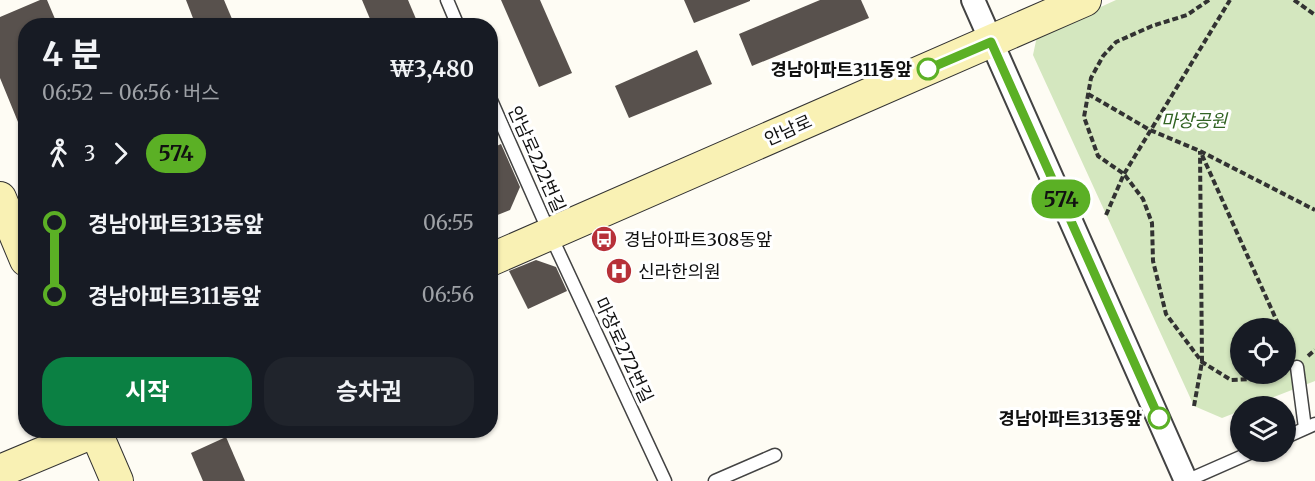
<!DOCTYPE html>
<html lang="ko">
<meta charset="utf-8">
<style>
:root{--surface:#171b24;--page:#20242c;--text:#f1f3f6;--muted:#9ea1a6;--accent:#0b8043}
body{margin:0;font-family:Merriweather,"Noto Sans KR",serif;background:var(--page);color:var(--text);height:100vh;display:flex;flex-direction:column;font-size:22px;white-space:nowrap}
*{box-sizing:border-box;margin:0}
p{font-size:20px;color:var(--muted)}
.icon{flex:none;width:33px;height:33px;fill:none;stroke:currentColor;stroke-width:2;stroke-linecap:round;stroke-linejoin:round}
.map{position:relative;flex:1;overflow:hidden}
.side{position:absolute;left:18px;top:18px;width:480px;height:420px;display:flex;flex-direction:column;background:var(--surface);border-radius:24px;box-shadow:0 2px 4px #0004}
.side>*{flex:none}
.badge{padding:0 12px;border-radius:20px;font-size:21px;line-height:39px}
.controls{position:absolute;left:1230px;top:318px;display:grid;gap:12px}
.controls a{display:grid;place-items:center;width:66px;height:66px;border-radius:50%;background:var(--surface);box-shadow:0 2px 4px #0004;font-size:30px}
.map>.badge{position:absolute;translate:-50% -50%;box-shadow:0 0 0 3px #fff}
.legs{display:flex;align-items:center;gap:9px;height:66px;padding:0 24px;font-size:20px}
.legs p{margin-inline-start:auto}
.head{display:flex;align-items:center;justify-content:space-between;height:102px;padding:0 24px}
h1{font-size:33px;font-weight:700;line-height:45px}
.button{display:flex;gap:12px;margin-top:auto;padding:12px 24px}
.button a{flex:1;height:69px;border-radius:24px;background:var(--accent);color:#fff;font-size:24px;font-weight:700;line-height:69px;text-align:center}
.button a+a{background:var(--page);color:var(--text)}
ul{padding:0 24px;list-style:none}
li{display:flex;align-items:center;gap:21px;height:72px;font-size:22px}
li i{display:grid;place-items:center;width:9px;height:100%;margin:0 8px;background:currentColor}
li i::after{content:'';width:15px;height:15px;margin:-8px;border:4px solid;border-radius:50%;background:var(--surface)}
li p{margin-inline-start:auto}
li:first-child i{background:linear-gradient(#0000 50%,currentColor 0)}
li:last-child i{background:linear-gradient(currentColor 50%,#0000 0)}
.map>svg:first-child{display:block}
.green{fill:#d4e7bf;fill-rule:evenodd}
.building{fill:#58514d}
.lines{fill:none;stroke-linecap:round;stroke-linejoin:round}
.service-casing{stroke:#434343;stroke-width:15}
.minor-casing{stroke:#434343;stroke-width:26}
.secondary-casing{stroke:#323232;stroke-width:34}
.path{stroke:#323232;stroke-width:4;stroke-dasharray:6 3;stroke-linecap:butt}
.service{stroke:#fff;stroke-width:12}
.minor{stroke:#fff;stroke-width:22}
.secondary{stroke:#f9f1b4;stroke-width:32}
.line-1-casing{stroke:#fff;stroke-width:14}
.line-1{stroke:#5bb025;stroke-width:9}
.stop-1-dot{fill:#fff;stroke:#5bb025;stroke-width:3}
.labels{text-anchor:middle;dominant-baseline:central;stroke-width:6;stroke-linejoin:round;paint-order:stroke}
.stop-label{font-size:18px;font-weight:bold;fill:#101010;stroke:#fff;text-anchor:end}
.park-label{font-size:18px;font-style:italic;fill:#326424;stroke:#fff}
.street-label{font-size:18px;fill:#101010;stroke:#fff}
.poi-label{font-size:18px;fill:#101010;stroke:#fff;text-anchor:start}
</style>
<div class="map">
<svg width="1315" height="481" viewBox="0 0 1315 481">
<rect width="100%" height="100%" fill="#fefcf4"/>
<path class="green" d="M1116 0H1315V381L1251 406H1240V411L1222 418 1194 406 1033 55 1037 36ZM1240 328H1286V374H1240Z"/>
<g class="building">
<polygon points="40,0 47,0 58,26 26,26 25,139 0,78 0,17"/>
<polygon points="186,0 224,0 235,26 196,26"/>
<polygon points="362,0 408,0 419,26 373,26"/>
<polygon points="501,0 540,0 572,73 539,87"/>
<polygon points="684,0 750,0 750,1 694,23"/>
<polygon points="820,0 861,0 869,18 752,66 739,34"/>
<polygon points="697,50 712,84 629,118 615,86"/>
<polygon points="501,144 520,187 510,210 490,218 490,149"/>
<polygon points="536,260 556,267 567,291 528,309 509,271"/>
<polygon points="226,437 245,481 203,481 191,453"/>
</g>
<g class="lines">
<g class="service-casing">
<g id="service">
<polyline points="447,0 458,26"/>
<polyline points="490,98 550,234 665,481"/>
<polyline points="1297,367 1305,428"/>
<polyline points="1286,437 1315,424"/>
<polyline points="715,481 775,455"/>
<polyline points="1186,481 1252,452"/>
</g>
</g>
<g class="minor-casing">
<polyline id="minor" points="973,0 1186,481"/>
</g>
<g class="secondary-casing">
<g id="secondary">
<polyline points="0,198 26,260"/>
<polyline points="490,260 1085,0"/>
<polyline points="95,430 117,481"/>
<polyline points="0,471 98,430"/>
</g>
</g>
<g class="path">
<polyline points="1209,0 1187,15 1152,26 1116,42 1103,56 1091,78 1084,117 1098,156 1124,174 1143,199 1152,223 1153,261 1166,314 1202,362 1231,380 1275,378 1283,374"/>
<polyline points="1294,0 1315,15"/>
<polyline points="1088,94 1150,130 1200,151 1315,210"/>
<polyline points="1202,155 1280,328"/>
<polyline points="1106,215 1124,174 1230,0"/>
<polyline points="1286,342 1291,355"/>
<polyline points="1308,356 1315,350"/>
<polyline points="1194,406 1202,362 1200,151"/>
</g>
<use href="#service" class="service"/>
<use href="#minor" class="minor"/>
<use href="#secondary" class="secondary"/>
</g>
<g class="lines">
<g class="line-1-casing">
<polyline id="line-1" points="928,69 991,42 1159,418"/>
</g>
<use href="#line-1" class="line-1"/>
</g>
<defs>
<g id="bus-disc" transform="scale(1.35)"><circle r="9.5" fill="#b73139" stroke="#fff"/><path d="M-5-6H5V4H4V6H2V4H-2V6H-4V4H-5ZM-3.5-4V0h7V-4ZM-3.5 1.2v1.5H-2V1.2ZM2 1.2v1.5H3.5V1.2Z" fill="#fff"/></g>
<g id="hospital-disc" transform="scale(1.35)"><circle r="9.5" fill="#b73139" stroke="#fff"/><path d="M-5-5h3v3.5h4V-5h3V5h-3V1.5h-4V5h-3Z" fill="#fff"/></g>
</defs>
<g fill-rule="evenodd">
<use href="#bus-disc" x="604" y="239"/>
<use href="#hospital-disc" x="619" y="271"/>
</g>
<g class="stop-1-dot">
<circle cx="928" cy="69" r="10"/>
<circle cx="1159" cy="418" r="10"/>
</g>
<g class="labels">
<g class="stop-label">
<text x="912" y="69">경남아파트311동앞</text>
<text x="1142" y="418">경남아파트313동앞</text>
</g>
<g class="park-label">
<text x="1194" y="120">마장공원</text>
</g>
<g class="street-label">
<text transform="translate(788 130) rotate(-24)">안남로</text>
<text transform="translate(537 159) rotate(66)">안남로222번길</text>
<text transform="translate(624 350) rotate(65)">마장로272번길</text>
</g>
<g class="poi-label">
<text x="624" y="239">경남아파트308동앞</text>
<text x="638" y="271">신라한의원</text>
</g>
</g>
</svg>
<div class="controls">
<a><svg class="icon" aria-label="locate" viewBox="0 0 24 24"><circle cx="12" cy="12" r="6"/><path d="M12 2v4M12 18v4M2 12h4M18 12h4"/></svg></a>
<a><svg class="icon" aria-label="layers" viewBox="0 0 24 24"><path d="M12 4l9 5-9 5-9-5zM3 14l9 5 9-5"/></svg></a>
</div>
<b class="badge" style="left:1061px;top:199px;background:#5bb025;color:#111">574</b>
<section class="side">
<div class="head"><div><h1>4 분</h1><p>06:52 – 06:56 · 버스</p></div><b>₩3,480</b></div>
<div class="legs"><svg class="icon" aria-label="walk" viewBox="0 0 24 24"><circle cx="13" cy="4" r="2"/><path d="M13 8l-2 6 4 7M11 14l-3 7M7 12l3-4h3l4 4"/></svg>3<svg class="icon" aria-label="forward" viewBox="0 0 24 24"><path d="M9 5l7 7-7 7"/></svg><b class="badge" style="background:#5bb025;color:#111">574</b></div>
<ul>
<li><i style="color:#5bb025"></i><b>경남아파트313동앞</b><p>06:55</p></li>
<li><i style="color:#5bb025"></i><b>경남아파트311동앞</b><p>06:56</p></li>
</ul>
<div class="button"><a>시작</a><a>승차권</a></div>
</section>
</div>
